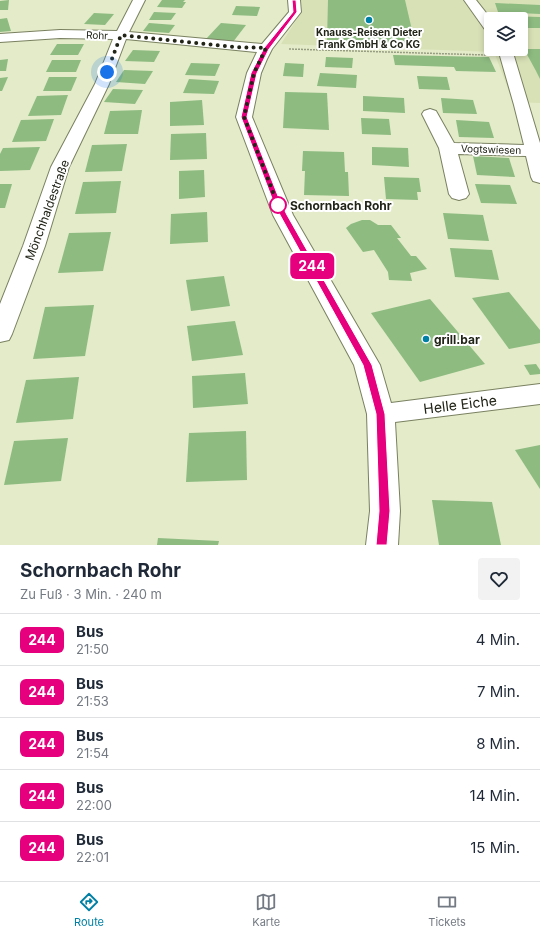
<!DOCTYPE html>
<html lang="de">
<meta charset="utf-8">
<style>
:root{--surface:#fff;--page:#f2f2f3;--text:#1f2937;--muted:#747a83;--line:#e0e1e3;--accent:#0180a5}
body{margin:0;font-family:Inter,sans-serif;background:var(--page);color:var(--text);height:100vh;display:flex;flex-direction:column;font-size:15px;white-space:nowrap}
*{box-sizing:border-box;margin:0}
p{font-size:13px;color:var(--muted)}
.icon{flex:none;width:22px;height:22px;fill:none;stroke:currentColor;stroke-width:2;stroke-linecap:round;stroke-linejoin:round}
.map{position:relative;height:545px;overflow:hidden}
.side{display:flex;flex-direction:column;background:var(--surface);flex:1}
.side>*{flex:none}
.badge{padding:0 8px;border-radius:6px;font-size:14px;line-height:26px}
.controls{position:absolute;left:484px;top:12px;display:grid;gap:8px}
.controls a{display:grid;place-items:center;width:44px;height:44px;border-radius:4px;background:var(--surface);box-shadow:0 2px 6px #0003;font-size:20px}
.you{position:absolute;width:20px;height:20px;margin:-10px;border:3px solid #fff;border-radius:50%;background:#1a73e8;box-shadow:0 0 0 6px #1a73e833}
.map>.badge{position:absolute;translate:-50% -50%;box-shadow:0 0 0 2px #fff}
.round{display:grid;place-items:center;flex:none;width:42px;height:42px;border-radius:4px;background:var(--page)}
.summary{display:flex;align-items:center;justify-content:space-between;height:68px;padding:0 20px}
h1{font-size:19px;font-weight:700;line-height:30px}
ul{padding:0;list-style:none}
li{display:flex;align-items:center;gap:12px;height:52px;padding:0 20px;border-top:1px solid var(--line)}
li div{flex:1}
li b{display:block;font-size:15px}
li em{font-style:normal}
li .badge{min-width:44px;font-weight:700;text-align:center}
.menu{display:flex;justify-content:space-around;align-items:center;height:56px;border-top:1px solid var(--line);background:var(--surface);font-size:11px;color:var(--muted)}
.menu a{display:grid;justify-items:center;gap:2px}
.menu .selected{color:var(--accent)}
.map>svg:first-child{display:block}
.built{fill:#d8e1b6;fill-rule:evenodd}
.building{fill:#8dbb80}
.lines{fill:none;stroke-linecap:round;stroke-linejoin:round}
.minor-casing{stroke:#798060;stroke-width:2}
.path{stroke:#969c82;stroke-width:1.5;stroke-dasharray:2 1;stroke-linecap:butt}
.minor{fill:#fff;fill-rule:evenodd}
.line{fill:#e6007e;stroke:#fff}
.walk{stroke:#212417;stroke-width:4;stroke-dasharray:0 7.2}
.poi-dot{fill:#0180a5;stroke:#fff;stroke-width:1.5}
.stop-dot{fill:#fff;stroke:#e6007e;stroke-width:2}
.labels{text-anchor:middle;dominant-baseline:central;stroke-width:4;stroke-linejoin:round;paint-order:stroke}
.far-poi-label{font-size:10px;font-weight:bold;fill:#212417;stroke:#fff}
.far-street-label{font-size:10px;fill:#212417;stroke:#fff}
.stop-label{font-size:12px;font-weight:bold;fill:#212417;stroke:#fff;text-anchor:start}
.street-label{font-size:12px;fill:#212417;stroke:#fff}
.poi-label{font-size:12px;font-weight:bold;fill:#212417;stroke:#fff;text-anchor:start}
.near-street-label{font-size:14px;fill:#212417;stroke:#fff}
</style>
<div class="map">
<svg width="540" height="545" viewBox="0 0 540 545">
<rect width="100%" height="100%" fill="#e3ebc8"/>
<path class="built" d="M301 0H540V103L513 102 494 52 281 44 302 11ZM491 19H521V49H491Z"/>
<g class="building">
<polygon points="9,0 8,10 0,10 0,1"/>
<polygon points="162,0 185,0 183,2 186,2 182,8 157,7"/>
<polygon points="328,0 405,0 415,43 327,41"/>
<polygon points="495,3 540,5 540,14 498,12"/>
<polygon points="236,6 260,7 257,16 232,15"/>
<polygon points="154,12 176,13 171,20 149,20"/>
<polygon points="94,13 114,14 105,25 84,24"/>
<polygon points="504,16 540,17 540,28 521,28 521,19 505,19"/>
<polygon points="7,18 11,31 0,32 0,19"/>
<polygon points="149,23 175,25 169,33 143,31"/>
<polygon points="221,23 246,25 233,42 206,39"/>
<polygon points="57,44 84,44 78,55 50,55"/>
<polygon points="524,49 540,49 540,79 536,71"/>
<polygon points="133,50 160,51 154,62 125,61"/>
<polygon points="393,55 489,57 496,72 456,71 454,67 395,65"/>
<polygon points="326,57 353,58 352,68 325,67"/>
<polygon points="8,59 6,71 0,71 0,60"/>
<polygon points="52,60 81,60 76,72 46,72"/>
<polygon points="191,63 220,64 215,76 185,75"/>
<polygon points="285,63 304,64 303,77 283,76"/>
<polygon points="124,70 153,71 145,84 116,82"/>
<polygon points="320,73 357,75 356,88 317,86"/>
<polygon points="417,76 447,77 450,90 419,89"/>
<polygon points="8,77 2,91 0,91 0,78"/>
<polygon points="49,77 77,77 71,91 43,91"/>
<polygon points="189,79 219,81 214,94 183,93"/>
<polygon points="113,89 143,90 135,104 104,102"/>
<polygon points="285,92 327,93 329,130 283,128"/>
<polygon points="68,95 61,115 28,116 37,96"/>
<polygon points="363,96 404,98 405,113 363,111"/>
<polygon points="441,98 473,100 477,114 443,113"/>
<polygon points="202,100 204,125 170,126 170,102"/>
<polygon points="142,110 138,134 104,134 110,111"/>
<polygon points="361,118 389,119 391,135 362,134"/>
<polygon points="54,119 46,141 12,142 21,120"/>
<polygon points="456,120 489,122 494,138 459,137"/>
<polygon points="206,133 207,159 170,160 171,134"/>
<polygon points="127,144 122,171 85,172 92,145"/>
<polygon points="40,147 30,170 0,171 0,154 3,148"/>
<polygon points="372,147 408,148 409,167 372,165"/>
<polygon points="303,151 344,152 345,172 348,172 349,196 304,195 305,171 302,171"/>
<polygon points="473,156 509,158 515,177 477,175"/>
<polygon points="204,170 205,197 179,199 179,171"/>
<polygon points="384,177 419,178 421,192 417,192 418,200 386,199"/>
<polygon points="121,181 116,213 75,214 83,182"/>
<polygon points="0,184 12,184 5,208 0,208"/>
<polygon points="475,184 510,185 517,204 481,203"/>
<polygon points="207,212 208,242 170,244 171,214"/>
<polygon points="443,213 483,215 489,241 448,239"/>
<polygon points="362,220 370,220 378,225 391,225 401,238 397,238 411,256 416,256 427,269 410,273 412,281 389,280 388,272 374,250 363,252 346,228 351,224"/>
<polygon points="111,232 103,271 58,273 69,233"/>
<polygon points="450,248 492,250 499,280 455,277"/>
<polygon points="224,276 230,306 191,311 186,280"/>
<polygon points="509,292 540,330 540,343 509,349 472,298"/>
<polygon points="430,299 485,364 420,382 371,313"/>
<polygon points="94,305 85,356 33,359 45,307"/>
<polygon points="235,321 243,355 192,361 187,326"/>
<polygon points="536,364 540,370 540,374 530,375 524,365"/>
<polygon points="245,373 248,404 193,408 192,376"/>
<polygon points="79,377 73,419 16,423 26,380"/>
<polygon points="246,431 247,480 186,482 189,433"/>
<polygon points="68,438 61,481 4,485 14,441"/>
<polygon points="540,445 540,489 515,450"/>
<polygon points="432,500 492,502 501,545 439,545"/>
<polygon points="158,538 219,541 218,545 157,545"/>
</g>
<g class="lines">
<g class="minor-casing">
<g id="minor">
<polygon points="133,0 145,0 129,32 262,44 289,12 288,0 300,0 301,12 272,49 267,59 261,73 252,117 293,215 380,365 391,403 540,384 540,404 395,422 400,511 398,545 366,545 370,511 367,414 354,365 273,215 236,117 247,73 257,52 126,39 109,84 69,167 45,246 12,334 9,340 0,342 0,304 23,246 51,167 95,84 113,39 60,38 0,42 0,34 60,30 117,31"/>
<polygon points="464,0 476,0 491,19 491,32 486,31"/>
<polygon points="496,49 510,49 514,56 540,143 540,183 533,181 531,177 526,156 458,154 469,194 466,198 459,200 452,198 449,194 439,148 422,114 424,111 430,109 436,111 454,143 524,145 514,105 500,56"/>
</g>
</g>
<polyline class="path" points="289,49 486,55"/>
<use href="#minor" class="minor"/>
</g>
<polygon class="line" points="292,0 296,0 297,12 269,49 257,73 247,117 280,201 287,215 372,365 385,414 390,511 387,545 376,545 379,511 376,414 363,365 280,215 273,201 241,117 251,73 264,48 293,12"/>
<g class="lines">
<polyline class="walk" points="107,72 121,35 234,47 266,48 254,73 244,117 278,205"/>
</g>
<g class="poi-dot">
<circle cx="369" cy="20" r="4"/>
<circle cx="426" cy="339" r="4"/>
</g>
<circle class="stop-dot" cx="278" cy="205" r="8"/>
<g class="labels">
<g class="far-poi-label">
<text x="369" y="32">Knauss-Reisen Dieter<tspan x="369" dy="12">Frank GmbH &amp; Co KG</tspan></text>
</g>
<g class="far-street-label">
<text transform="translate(97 35) rotate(2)">Rohr</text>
<text transform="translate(491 149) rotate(2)">Vogtswiesen</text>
</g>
<g class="stop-label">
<text x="290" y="205">Schornbach Rohr</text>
</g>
<g class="street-label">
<text transform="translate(47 210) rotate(-70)">Mönchhaldestraße</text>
</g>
<g class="poi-label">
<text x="434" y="339">grill.bar</text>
</g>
<g class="near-street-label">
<text transform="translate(460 404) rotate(-7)">Helle Eiche</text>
</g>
</g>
</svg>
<div class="controls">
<a><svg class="icon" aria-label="layers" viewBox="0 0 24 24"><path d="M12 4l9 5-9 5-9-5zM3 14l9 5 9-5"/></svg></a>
</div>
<div class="you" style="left:107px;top:72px"></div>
<b class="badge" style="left:312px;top:266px;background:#e6007e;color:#fff">244</b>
</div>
<section class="side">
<div class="summary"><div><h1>Schornbach Rohr</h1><p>Zu Fuß · 3 Min. · 240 m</p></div><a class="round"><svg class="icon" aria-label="heart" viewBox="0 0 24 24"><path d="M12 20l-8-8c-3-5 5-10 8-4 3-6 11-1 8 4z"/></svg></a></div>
<ul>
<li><span class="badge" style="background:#e6007e;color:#fff">244</span><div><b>Bus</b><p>21:50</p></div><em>4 Min.</em></li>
<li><span class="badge" style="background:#e6007e;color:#fff">244</span><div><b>Bus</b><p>21:53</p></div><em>7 Min.</em></li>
<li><span class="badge" style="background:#e6007e;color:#fff">244</span><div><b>Bus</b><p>21:54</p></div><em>8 Min.</em></li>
<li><span class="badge" style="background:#e6007e;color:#fff">244</span><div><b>Bus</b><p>22:00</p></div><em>14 Min.</em></li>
<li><span class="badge" style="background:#e6007e;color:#fff">244</span><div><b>Bus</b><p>22:01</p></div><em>15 Min.</em></li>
</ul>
</section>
<nav class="menu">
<a class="selected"><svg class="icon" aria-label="directions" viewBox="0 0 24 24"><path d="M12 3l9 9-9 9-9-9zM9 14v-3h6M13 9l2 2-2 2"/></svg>Route</a>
<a><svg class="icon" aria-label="map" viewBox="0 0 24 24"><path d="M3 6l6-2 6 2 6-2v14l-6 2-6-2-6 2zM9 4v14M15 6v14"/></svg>Karte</a>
<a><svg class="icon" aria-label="tickets" viewBox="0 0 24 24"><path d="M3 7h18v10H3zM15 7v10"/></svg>Tickets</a>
</nav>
